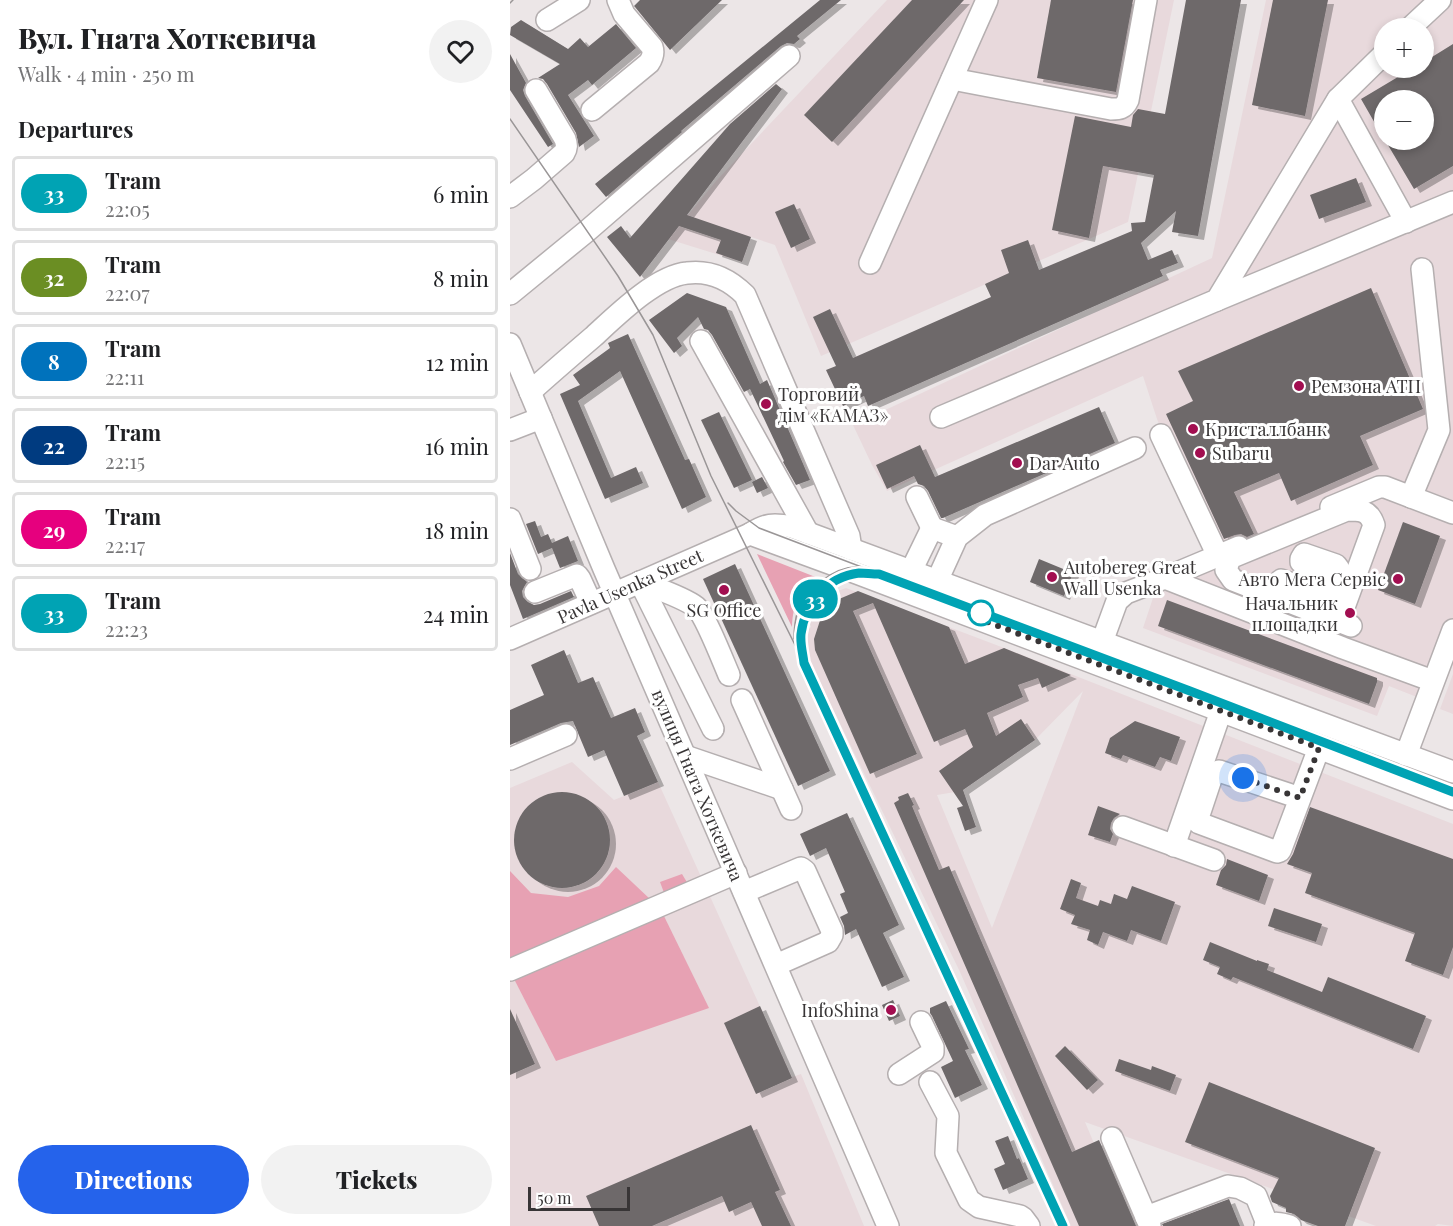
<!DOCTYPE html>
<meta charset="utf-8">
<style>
:root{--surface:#fff;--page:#f2f2f2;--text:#202124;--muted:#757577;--line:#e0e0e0;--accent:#2563eb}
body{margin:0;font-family:"Playfair Display",serif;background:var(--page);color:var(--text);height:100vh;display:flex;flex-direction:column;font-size:22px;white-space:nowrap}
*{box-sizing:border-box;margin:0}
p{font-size:20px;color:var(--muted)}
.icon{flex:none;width:33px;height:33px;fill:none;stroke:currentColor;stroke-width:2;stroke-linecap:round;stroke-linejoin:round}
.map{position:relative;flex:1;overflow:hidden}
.drawer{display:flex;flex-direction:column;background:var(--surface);width:510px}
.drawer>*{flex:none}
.badge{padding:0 12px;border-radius:20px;font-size:21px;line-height:39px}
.buttons{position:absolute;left:864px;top:18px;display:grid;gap:12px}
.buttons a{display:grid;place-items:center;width:60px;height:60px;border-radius:50%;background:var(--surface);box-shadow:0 3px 9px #0003;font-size:30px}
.scale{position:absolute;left:18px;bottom:15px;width:102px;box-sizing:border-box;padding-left:6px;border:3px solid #383536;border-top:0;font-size:16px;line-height:21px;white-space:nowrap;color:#383536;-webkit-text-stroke:4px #fff;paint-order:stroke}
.you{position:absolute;width:30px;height:30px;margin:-15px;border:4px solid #fff;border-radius:50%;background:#1a73e8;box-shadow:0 0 0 9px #1a73e833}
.map>.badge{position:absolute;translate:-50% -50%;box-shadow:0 0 0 3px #fff}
h2{padding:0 18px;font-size:22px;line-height:54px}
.round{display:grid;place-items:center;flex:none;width:63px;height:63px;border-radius:32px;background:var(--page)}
.overview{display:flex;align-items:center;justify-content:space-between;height:102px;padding:0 18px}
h1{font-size:28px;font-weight:800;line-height:45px}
.cta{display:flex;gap:12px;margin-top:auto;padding:12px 18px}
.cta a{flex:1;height:69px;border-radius:36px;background:var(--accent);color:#fff;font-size:24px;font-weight:800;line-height:69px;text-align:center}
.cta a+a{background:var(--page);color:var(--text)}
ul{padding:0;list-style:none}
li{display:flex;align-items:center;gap:18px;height:75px;margin:0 12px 9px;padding:0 6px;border:3px solid var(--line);border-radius:6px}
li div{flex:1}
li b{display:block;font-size:22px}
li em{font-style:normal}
li .badge{min-width:66px;font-weight:700;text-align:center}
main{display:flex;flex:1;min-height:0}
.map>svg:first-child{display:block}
.built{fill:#e8d9dc;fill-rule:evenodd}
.green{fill:#e7a1b3}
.building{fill:#6e696a;filter:url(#shadow)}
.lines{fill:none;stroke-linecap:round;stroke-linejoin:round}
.minor-casing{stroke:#b5afb0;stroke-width:24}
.minor{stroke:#fff;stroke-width:21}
.tram{stroke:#9a9697;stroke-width:1.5}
.line-casing{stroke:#fff;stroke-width:14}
.line{stroke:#00a3b4;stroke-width:9}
.walk{stroke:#383536;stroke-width:6;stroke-dasharray:0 10.8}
.poi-dot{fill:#a20e50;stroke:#fff;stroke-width:2}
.stop-dot{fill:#fff;stroke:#00a3b4;stroke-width:3}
.labels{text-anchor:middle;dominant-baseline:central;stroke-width:6;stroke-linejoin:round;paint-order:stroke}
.poi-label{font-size:18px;fill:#383536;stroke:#fff;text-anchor:start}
.street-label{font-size:18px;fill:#383536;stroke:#fff}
</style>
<main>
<section class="drawer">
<div class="overview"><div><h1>Вул. Гната Хоткевича</h1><p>Walk · 4 min · 250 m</p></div><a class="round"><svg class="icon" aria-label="heart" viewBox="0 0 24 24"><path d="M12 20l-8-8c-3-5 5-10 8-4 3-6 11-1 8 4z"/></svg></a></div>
<h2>Departures</h2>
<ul>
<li><span class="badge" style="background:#00a3b4;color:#fff">33</span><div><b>Tram</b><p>22:05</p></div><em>6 min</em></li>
<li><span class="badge" style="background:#6b8e23;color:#fff">32</span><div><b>Tram</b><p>22:07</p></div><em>8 min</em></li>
<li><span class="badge" style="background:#0072bc;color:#fff">8</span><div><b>Tram</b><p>22:11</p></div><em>12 min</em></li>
<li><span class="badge" style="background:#003b80;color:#fff">22</span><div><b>Tram</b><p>22:15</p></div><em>16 min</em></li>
<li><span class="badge" style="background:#e6007e;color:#fff">29</span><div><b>Tram</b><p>22:17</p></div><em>18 min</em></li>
<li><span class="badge" style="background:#00a3b4;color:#fff">33</span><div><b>Tram</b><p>22:23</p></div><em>24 min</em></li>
</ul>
<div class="cta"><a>Directions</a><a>Tickets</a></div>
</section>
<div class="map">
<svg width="943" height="1226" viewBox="0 0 943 1226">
<defs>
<filter id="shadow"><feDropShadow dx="6" dy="4" stdDeviation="0" flood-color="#0004"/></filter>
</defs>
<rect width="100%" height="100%" fill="#ece6e7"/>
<g class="built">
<polygon points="377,0 664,0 618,222 311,356 265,245 241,237 232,262 158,239 207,180"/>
<path d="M756 0H943V651L922 703 879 686 867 716 633 628 647 586 705 559 647 419 633 376 377 491 362 465 343 425 702 258ZM874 28H914V68H874ZM874 100H914V140H874Z"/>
<path d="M336 588 502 651 943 824V1226L928 1224 925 1226H866L575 1122 619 1226H561L450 972 294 649 297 647 293 641 295 632 301 627 298 618 305 605 317 602 314 596ZM573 691 482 928 427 795 451 791 525 740Z"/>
<polygon points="943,674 943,714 930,709"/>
<polygon points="62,762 104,800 148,782 282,1077 291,1074 354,1226 0,1226 0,788"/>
</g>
<g class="green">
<path d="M247 554 308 578C289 592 283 603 282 627Z"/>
<polygon points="106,867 141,900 0,961 0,871 21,893 58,897 89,886"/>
<polygon points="172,874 181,889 156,898 150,882"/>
<polygon points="152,912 199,1008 46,1061 2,975"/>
</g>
<g class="building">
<polygon points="130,0 212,0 160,50 125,7 124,6"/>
<polygon points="310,0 331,0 287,36 290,39 284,44 277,43 271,46 171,131 172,132 96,197 85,184"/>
<polygon points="402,0 454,0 322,142 294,115"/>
<polygon points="541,0 623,0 606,92 527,78"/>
<polygon points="676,0 731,0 688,236 662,232 666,211 631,243 638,260 662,250 668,263 650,270 653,276 358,406 354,396 333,406 316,370 326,366 303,317 320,309 343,358 481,297 475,284 499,273 491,250 518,240 529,270 622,231 621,223 635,222 644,175 593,166 579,238 542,230 565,116 621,127 623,115 628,109 655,114"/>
<polygon points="763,0 818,0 795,116 742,105"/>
<polygon points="11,20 58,49 70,38 78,47 106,24 126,48 82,85 78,80 58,95 84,136 69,147 66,133 37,84 33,79 28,78 50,64 0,35 1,27"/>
<polygon points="943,44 943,166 904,189 875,140 914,140 914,100 874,100 874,139 851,99 903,68 914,68 914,62"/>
<polygon points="0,54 16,83 13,90 15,96 43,144 38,147 0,90"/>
<polygon points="266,84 272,89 177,215 241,237 232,262 206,253 211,240 169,226 130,277 97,237 111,226 120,238 220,124"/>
<polygon points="846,178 856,202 809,219 800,195"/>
<polygon points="284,204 300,239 281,248 265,212"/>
<polygon points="861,288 913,409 850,436 863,465 781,501 769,473 724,492 744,534 737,537 731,534 725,535 714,539 656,414 683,401 668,371"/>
<polygon points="177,293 216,307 250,384 257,380 300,480 286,485 273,462 274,461 240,389 234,392 202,335 198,330 194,329 188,317 167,338 172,346 164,353 139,320"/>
<polygon points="118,334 175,460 179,459 196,497 172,509 110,371 68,401 101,478 126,467 133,483 95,499 50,394 70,385 63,375 100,348 98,343"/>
<polygon points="589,407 605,443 433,518 431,518 418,491 414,486 408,484 404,476 377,489 366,465 410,445 425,477"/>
<polygon points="209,412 242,480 224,488 191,420"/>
<polygon points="252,477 258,488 247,493 242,482"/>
<polygon points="25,521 31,537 38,534 42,543 58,536 68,561 50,568 42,548 28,554 16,524"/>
<polygon points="893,522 930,536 905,604 868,590"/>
<polygon points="0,553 8,574 17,582 12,591 13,597 18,602 24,605 30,604 61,591 64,597 13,619 0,585"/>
<polygon points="529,559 563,573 554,596 520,582"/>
<polygon points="225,564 320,771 288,786 193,579"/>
<polygon points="348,591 439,627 455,664 494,648 561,675 532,688 528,678 508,685 513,697 477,713 486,736 511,719 525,740 453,790 466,827 455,831 447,808 453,806 429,771 463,747 455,729 424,742 363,603 343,611 407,754 360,774 305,650 304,639 315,605"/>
<polygon points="657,600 867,678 867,682 859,704 648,626"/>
<polygon points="54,650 68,683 83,677 101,718 125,708 135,732 127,736 148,782 114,796 94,750 78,757 63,721 51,723 0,745 0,710 34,695 21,665"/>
<polygon points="625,721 670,737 661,761 650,757 645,767 613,755 611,759 595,753 600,738"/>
<circle cx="52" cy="840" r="48"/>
<polygon points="398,793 404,805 402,806 429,870 439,866 562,1152 589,1140 626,1226 569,1226 384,803 389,800 388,797"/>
<polygon points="588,806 610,814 604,818 601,823 600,829 603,834 600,842 578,835"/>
<polygon points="800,807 943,859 943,947 933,975 895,961 905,933 795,893 802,873 777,864 783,854"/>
<polygon points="337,813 389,925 373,933 394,977 372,987 346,929 335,935 334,926 330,917 338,913 330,894 335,892 316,848 300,856 290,834"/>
<polygon points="717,859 758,875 749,901 706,885 711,870 716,865"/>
<polygon points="561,879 571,883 566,898 588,906 590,900 601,904 604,894 617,899 622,886 665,902 651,941 621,930 617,941 593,932 588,945 577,940 580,930 561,924 565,915 550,909"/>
<polygon points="764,908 812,924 806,942 758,926"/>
<polygon points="700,942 747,961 747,960 759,964 757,970 812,992 818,977 916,1016 903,1049 723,977 721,980 707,974 710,967 693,960"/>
<polygon points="383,1000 390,1016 379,1021 372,1005"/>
<polygon points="436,1001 459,1049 455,1050 472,1085 445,1098 431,1067 443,1061 422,1016 420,1013 420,1008"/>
<polygon points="250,1006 282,1078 246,1094 214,1023"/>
<polygon points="0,1009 25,1064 0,1075"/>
<polygon points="555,1046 588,1080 577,1090 545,1056"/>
<polygon points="609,1059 641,1070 642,1066 666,1075 660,1091 605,1071"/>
<polygon points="699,1082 865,1148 835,1226 808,1226 791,1220 784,1214 776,1212 776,1208 762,1202 760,1196 769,1178 675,1142"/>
<polygon points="241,1125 270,1190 265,1192 281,1226 252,1226 241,1202 219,1212 212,1196 142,1226 89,1226 76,1196"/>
<polygon points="498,1136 507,1159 509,1158 518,1179 493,1190 484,1169 495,1164 485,1141"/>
<polygon points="719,1199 730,1226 653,1226 652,1224"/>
</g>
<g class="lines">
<g class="minor-casing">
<g id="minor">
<polyline points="37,20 69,0"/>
<polyline points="900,28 930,0"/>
<path d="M442 79 601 109C609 109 614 109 618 100L636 0"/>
<polyline points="828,99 896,222"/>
<path d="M82 110 139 63C143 57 144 53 142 47L114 14 108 0"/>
<path d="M0 197 24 179 54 153C57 148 57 145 55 139L26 90"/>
<polyline points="360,263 477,0"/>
<polyline points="0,294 77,231 279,56"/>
<polyline points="707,300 943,202"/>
<polyline points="191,341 298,533"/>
<polyline points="0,344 94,569 378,1226"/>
<path d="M20 392C41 373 62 355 83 337 106 316 146 276 177 273 200 270 219 279 235 295L339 536 341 549"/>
<polyline points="431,417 707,300 828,99 874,54"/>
<polyline points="0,430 31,418"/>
<polyline points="651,435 708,556"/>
<polyline points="407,497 422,528"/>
<polyline points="901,497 929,430 912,269"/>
<polyline points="821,507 869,487 875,487 943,513"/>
<polyline points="0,519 20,569"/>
<polyline points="240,534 349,574 943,799"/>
<polyline points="401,571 422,528 447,537"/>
<polyline points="655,578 833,648 923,681"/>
<polyline points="427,581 447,537 475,515 625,448"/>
<polyline points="130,582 203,729"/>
<path d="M130 582C145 588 173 597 186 607 195 615 213 661 219 675"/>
<polyline points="25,592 67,575 70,579 81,603"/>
<path d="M765 596 771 580 808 593H812C829 569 807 571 791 562V559L794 554 826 565 829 569V574L814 615"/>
<path d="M829 621 864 525C859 510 851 510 837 510L720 558 716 570 723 580 841 626"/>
<path d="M0 639 240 534C256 524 263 523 282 527L943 772"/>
<polyline points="592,642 607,601 616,593 655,578 729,547"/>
<polyline points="232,700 281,809"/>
<polyline points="896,755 943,630"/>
<polyline points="175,756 272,789"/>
<polyline points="0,759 56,735"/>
<polyline points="790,798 709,771 705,773 702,776 687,821 689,823 767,852 770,851 771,849 809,748"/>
<polyline points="613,827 704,860"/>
<polyline points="664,846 711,711"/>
<polyline points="234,892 291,868 295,871 322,931 322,935 318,942 266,965"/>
<polyline points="0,970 226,873"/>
<polyline points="389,1074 423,1052 423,1047 411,1022"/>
<polyline points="420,1082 438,1116 436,1153 459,1200 469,1207 510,1216 513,1218 519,1226"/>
<polyline points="602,1138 640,1226"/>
<polyline points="636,1217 718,1186 730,1188 746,1196 758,1226"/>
<path d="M755 1226C765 1222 770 1223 780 1226"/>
</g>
</g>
<use href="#minor" class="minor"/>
<g class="tram">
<polyline points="0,3 3,0"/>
<polyline points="0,119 108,276 143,335 201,476 294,663 553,1226"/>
<polyline points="218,503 226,511 249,528 943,792"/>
<path d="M284 639C284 630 285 620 288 610 296 589 325 566 348 567"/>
</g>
</g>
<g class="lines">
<g class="line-casing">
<path id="line" d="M553 1226 294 663C293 654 290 644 291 634 295 603 317 577 349 573 355 573 362 574 369 574L680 691 943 792"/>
</g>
<use href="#line" class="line"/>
<polyline class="walk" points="471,613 459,615 809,748 790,798 733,778"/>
</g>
<g class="poi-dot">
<circle cx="789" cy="386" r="6"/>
<circle cx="256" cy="404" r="6"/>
<circle cx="683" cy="429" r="6"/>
<circle cx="690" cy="453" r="6"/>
<circle cx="507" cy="463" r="6"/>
<circle cx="542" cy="577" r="6"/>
<circle cx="888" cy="579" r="6"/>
<circle cx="214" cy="590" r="6"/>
<circle cx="840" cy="613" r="6"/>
<circle cx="381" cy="1010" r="6"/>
</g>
<circle class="stop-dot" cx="471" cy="613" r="12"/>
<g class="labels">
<g class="poi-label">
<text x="801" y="386">Ремзона АТП</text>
<text x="268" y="394">Торговий<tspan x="268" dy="21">дім «КАМАЗ»</tspan></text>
<text x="695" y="429">Кристаллбанк</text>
<text x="702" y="453">Subaru</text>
<text x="519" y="463">Dar Auto</text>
<text x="554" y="567">Autobereg Great<tspan x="554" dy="21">Wall Usenka</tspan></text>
<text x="876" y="579" text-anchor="end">Авто Мега Сервіс</text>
<text x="828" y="603" text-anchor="end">Начальник<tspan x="828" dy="21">площадки</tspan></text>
<text x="214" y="610" text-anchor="middle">SG Office</text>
<text x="369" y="1010" text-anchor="end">InfoShina</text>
</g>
<g class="street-label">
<text transform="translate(120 586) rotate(-24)">Pavla Usenka Street</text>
<text transform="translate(188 785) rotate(67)">вулиця Гната Хоткевича</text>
</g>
</g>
</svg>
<div class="buttons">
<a>+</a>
<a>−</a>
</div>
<div class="scale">50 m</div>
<div class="you" style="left:733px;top:778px"></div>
<b class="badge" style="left:305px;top:599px;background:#00a3b4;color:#fff">33</b>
</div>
</main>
